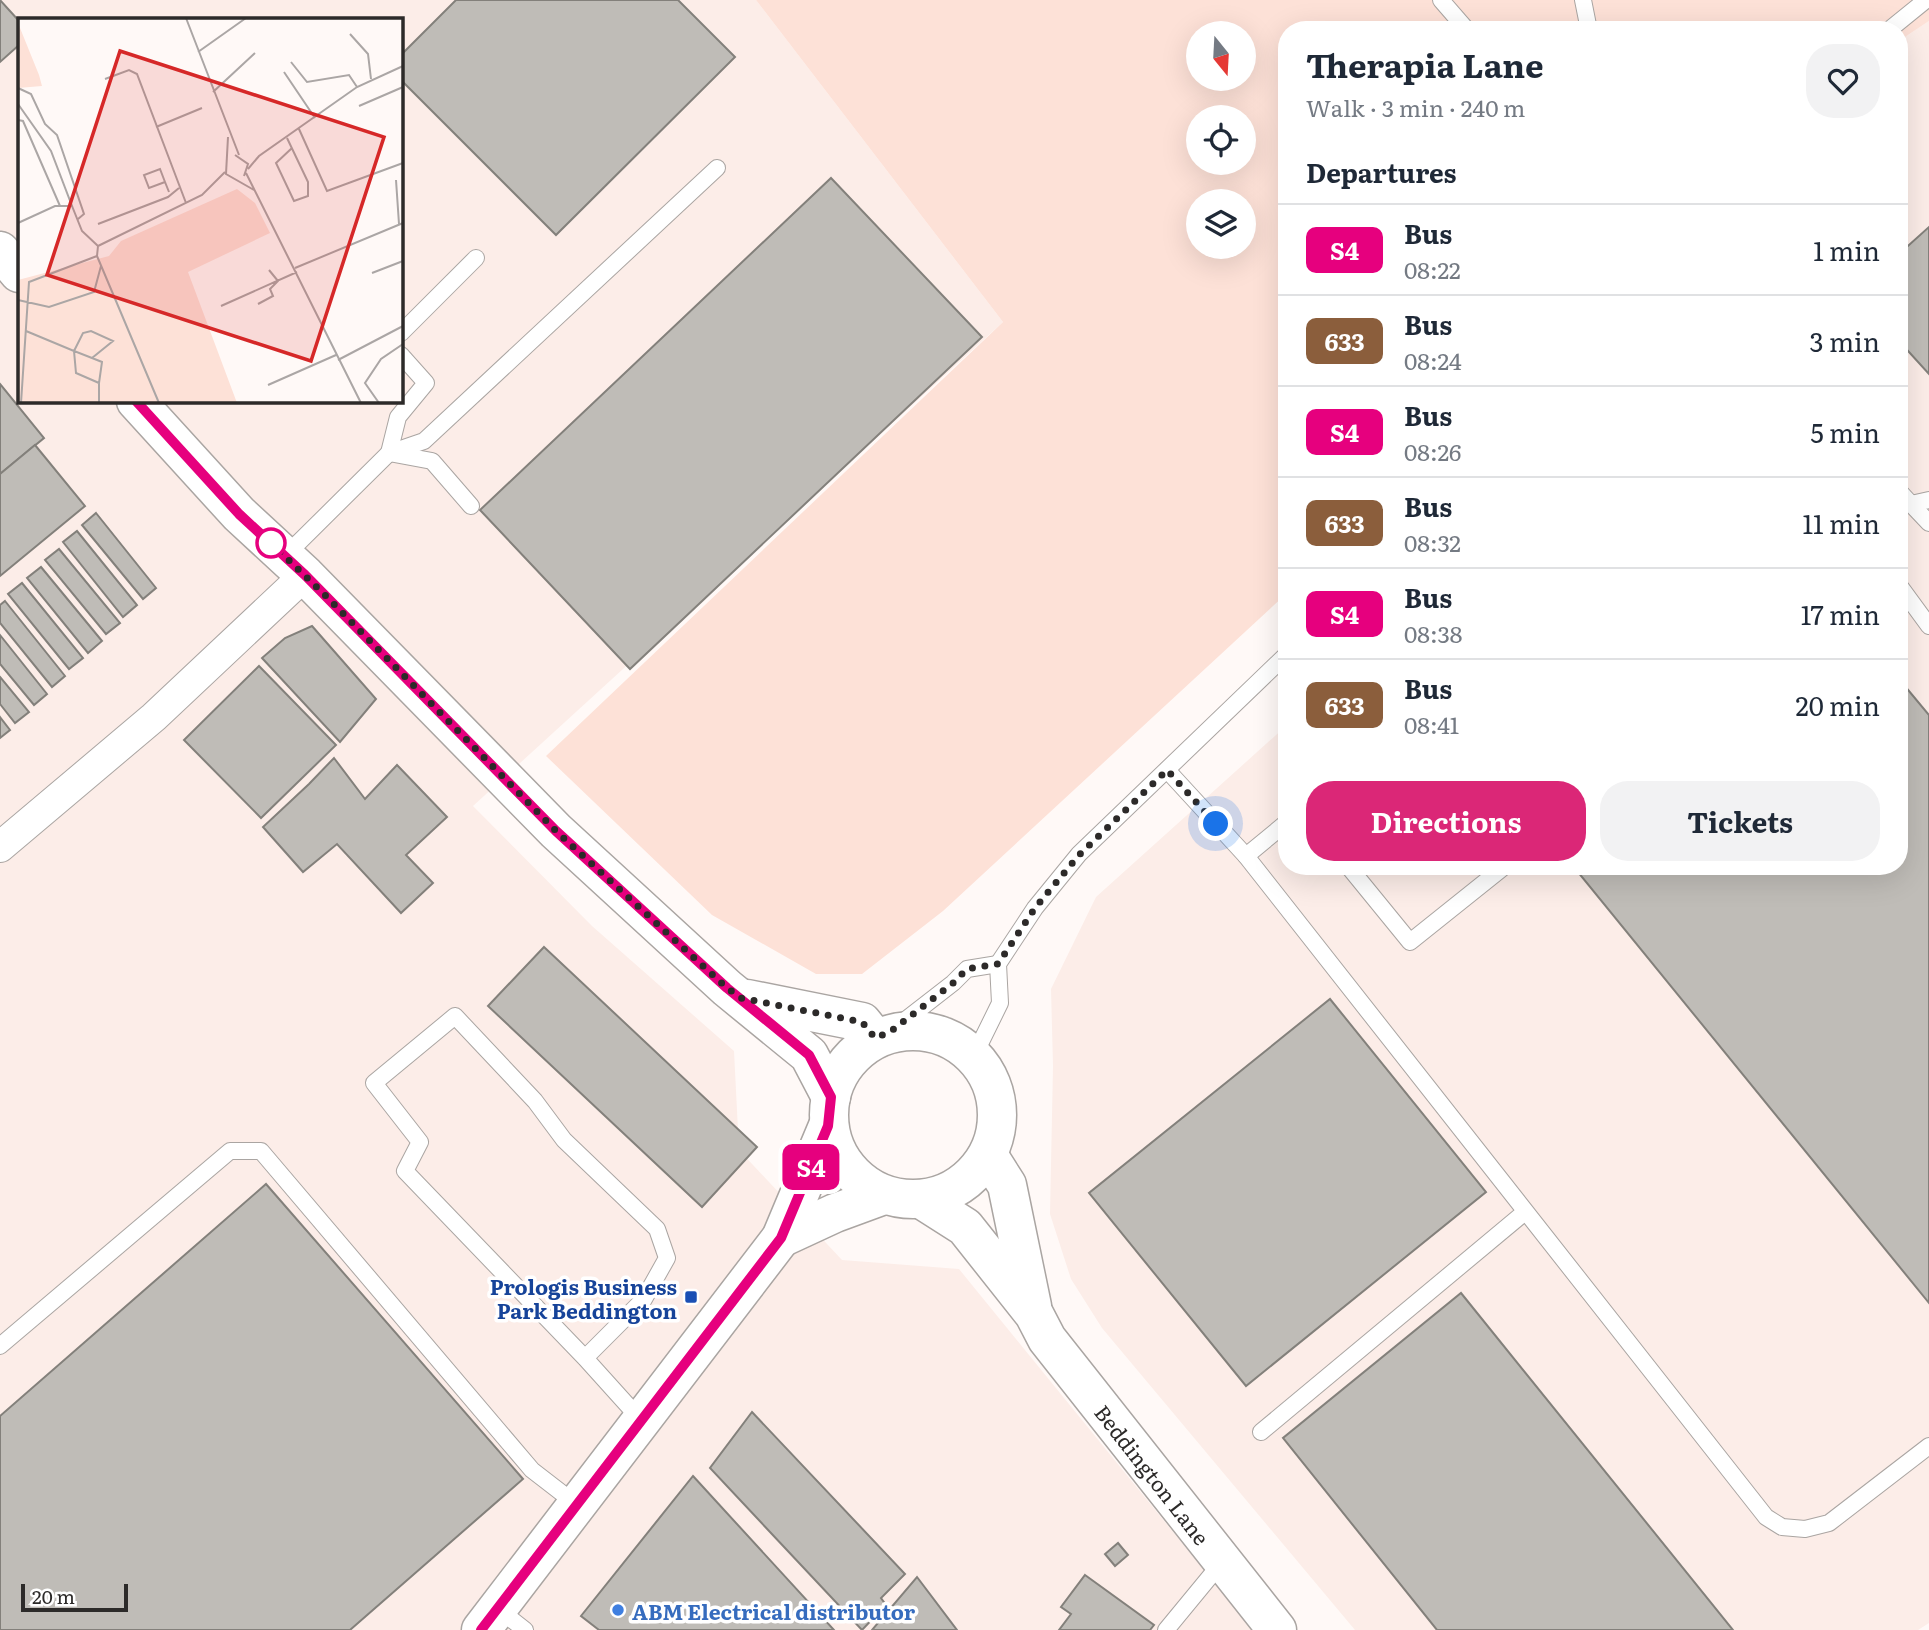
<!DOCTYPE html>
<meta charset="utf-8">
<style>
:root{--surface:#fff;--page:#f2f2f3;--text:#1f2937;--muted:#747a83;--line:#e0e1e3;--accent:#db2777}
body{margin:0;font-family:Literata,serif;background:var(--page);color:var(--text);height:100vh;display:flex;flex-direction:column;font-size:26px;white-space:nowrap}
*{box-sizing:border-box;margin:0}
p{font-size:23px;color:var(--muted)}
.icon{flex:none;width:38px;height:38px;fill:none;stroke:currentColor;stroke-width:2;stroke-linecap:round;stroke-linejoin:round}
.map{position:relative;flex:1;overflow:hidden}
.details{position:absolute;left:1278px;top:21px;width:630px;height:854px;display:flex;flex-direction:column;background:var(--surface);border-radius:28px;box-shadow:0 7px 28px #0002}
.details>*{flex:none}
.badge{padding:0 14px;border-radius:10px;font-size:24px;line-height:46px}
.needle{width:46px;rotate:162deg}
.buttons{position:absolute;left:1186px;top:21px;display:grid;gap:14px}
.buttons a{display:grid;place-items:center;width:70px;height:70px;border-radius:50%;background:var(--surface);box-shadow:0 7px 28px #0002;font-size:35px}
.scale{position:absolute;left:21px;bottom:18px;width:107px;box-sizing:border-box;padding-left:7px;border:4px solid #2c2a29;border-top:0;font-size:19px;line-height:24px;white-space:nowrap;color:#2c2a29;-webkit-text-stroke:5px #fff;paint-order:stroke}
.you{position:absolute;width:35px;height:35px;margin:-18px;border:5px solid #fff;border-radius:50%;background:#1a73e8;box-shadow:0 0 0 10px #1a73e833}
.map>.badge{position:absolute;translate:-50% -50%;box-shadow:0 0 0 4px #fff}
h2{padding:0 28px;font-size:26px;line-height:63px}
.round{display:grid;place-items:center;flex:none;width:74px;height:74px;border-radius:28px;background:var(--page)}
.head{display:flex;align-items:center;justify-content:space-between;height:119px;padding:0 28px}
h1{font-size:33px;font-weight:700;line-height:52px}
.button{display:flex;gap:14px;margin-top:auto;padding:14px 28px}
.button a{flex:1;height:80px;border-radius:28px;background:var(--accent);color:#fff;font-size:28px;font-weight:700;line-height:80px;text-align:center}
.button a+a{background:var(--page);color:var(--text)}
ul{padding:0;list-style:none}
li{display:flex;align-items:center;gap:21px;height:91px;padding:0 28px;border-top:2px solid var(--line)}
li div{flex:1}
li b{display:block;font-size:26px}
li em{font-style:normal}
li .badge{min-width:77px;font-weight:700;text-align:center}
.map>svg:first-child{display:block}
.built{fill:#fcede8;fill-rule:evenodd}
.green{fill:#fde1d7;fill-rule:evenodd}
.building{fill:#bfbcb7;stroke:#83807b;stroke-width:2}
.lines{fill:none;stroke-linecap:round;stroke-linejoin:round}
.lane-casing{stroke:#aaa5a2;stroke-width:18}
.street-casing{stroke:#aaa5a2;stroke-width:32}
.secondary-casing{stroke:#aaa5a2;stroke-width:41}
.lane{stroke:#fff;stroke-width:16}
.street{stroke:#fff;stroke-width:30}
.secondary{stroke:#fff;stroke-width:38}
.line-casing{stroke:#fff;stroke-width:16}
.line{stroke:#e6007e;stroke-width:10}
.walk{stroke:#2c2a29;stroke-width:7;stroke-dasharray:0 12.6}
.stop-dot{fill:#fff;stroke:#e6007e;stroke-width:3.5}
.transit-dot{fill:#1a4fb4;stroke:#fff;stroke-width:2.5}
.shop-dot{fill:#3f7fe0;stroke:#fff;stroke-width:2.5}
.labels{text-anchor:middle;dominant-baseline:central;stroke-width:7;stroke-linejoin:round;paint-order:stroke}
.transit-label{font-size:21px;font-weight:bold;fill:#164399;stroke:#fff;text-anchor:end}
.street-label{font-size:21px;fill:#2c2a29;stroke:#fff}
.shop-label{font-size:21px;font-weight:bold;fill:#366cbe;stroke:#fff;text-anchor:start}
.inset-road{fill:none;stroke:#aba6a5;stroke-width:2}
.view{fill:#d62828;fill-opacity:0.15;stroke:#d62828;stroke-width:3.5}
.inset-edge{fill:none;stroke:#2c2a29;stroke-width:3.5}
</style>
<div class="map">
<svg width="1929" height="1630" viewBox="0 0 1929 1630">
<rect width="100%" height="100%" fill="#fff9f7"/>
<g class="built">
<path d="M0 0H756L1003 322 473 806 592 926 734 1051 739 1150 842 1260 959 1269 1253 1630H0ZM19 19H401V401H19Z"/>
<polygon points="1929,21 1929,1623 1918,1630 1355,1630 1102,1328 1071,1279 1050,1214 1053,1066 1051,989 1096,897 1286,726 1286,866 1899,866 1899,41"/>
</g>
<path class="green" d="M756 0H1929V21L1899 41V30H1286V594L943 911 862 974H816L712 915 546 756 1003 322ZM1199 33H1244V79H1199ZM1199 117H1244V163H1199ZM1199 201H1244V247H1199Z"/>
<g class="building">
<polygon points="0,0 19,21 19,45 0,62"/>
<polygon points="456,0 678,0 735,57 556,235 401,80 401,55"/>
<polygon points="831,178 982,337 630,669 480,510"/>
<polygon points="1929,227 1929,374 1899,341 1899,254"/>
<polygon points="0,384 44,438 0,474"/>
<polygon points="35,445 85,506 0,576 0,474"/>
<polygon points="96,513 156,588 143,599 82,525"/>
<polygon points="77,531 137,605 123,617 63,542"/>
<polygon points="59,549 120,623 106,634 45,560"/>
<polygon points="41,567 102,641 88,653 27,578"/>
<polygon points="22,583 83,658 69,669 8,594"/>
<polygon points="5,601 65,676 52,687 0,623 0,605"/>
<polygon points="312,626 376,699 340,742 262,658 285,638"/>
<polygon points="0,635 47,694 34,705 0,664"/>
<polygon points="259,666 336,745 261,818 184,740"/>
<polygon points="0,677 29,712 15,723 0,704"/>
<polygon points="1899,679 1929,715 1929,1303 1573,866 1899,866"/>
<polygon points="0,717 10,730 0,738"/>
<polygon points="334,758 365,799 397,765 447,817 406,855 433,883 401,913 337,844 303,872 263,827 309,784"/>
<polygon points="544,947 757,1147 702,1207 488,1006"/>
<polygon points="1330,999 1486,1192 1246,1386 1089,1193"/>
<polygon points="266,1184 523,1479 350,1630 0,1630 0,1416"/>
<polygon points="1461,1293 1733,1630 1437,1630 1283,1438"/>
<polygon points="752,1412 905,1574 881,1598 886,1605 862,1630 710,1468"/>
<polygon points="693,1476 834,1630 599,1630 581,1616"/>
<polygon points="1118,1543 1128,1555 1115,1566 1105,1554"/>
<polygon points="1085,1575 1154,1625 1150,1630 1059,1630 1071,1614 1061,1607"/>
<polygon points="917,1577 957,1630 872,1630"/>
</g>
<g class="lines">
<g class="lane-casing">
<g id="lane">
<polyline points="1441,0 1467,30"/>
<polyline points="1583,0 1589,30"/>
<polyline points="1889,30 1926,0"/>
<polyline points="401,333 476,258"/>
<polyline points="401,355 426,383 398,417 389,453 432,461 471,506"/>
<polyline points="1899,491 1911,504"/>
<polyline points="1929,500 1911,504 1929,523"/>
<polyline points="285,556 389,453 424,441 717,168"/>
<polyline points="1899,585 1929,626"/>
<polyline points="1167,770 1246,856 1766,1517 1782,1527 1805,1529 1829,1523 1929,1446"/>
<polyline points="1246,856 1286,823"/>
<polyline points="1348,866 1410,942 1505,866"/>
<polyline points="890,1032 953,983 967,969 998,964"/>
<polyline points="973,1058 1000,1003 998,964 1035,908 1079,854 1286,655"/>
<polyline points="0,1346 230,1151 261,1151 532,1470 576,1504"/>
<polyline points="585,1358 644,1299 667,1258 657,1229 564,1140 535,1101 455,1016 374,1083 420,1142 405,1171 585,1358 640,1419"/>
<polyline points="1261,1432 1525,1212"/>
<polyline points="497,1608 525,1630"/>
<polyline points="1166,1630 1222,1562"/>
</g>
</g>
<g class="street-casing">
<polyline id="street" points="0,847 154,717 305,575"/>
</g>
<g class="secondary-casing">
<g id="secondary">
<polyline points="0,251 19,273"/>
<polyline points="136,401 239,514 305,575 556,831 727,988 809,1055 831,1097"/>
<polyline points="747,999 862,1022 875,1038"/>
<circle cx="913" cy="1115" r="84"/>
<polyline points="988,1155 1007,1185 1032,1306"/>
<polyline points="921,1199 965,1227 1034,1314 1047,1339 1277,1630"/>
<polyline points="781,1238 835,1213 884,1195"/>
<polyline points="481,1630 781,1238 828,1126"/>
</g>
</g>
<use href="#lane" class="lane"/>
<use href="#street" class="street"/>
<use href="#secondary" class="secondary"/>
</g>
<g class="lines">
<g class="line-casing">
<polyline id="line" points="136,401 239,514 305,575 556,831 727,988 809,1055 831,1097 828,1126 781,1238 481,1630"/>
</g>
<use href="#line" class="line"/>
<polyline class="walk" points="271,543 325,595 556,831 727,988 741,998 862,1022 875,1038 890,1032 953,983 967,969 998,964 1035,908 1079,855 1167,770 1216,824"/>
</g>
<circle class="stop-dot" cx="271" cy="543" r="14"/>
<rect class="transit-dot" x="684" y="1290" width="14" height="14" rx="3.5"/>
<circle class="shop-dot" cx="618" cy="1610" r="7"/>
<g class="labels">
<g class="transit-label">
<text x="677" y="1285">Prologis Business<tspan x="677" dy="24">Park Beddington</tspan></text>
</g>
<g class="street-label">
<text transform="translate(1153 1474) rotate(52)">Beddington Lane</text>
</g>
<g class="shop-label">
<text x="632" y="1610">ABM Electrical distributor</text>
</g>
</g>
<g transform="translate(18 18)">
<rect width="385" height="385" fill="#fff9f7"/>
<path d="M0 5 21 57 24 68 0 70ZM219 171 237 185 252 215 170 254 219 385H0V262L91 238 103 223Z" fill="#fde1d7"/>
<path class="inset-road" d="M168 0 221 137M332 16 350 36 353 61M180 34 228 0M273 44 289 64 331 57 339 69M266 54 297 100M87 61 111 52 119 56 168 185M0 70 13 76 27 106 39 117 66 196 60 201M195 74 237 35M0 86 33 133 54 188H37L0 205M341 88 385 69M0 102 5 103 42 188M138 109 184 90M281 111 309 173 385 145M210 119 208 156 236 172M269 120 290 164V178L276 183 258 145 274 130M217 137 230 146 226 158M230 151 241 138 339 69 385 48M228 155 343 385M378 162 381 206M147 164 131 170 126 157 142 151 147 164 151 174M54 188 64 213 80 228M80 206 150 179 161 170M80 228 79 238 141 385M80 228 184 177 207 154M277 250 385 205M354 255 385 243M0 282 31 289 76 274 83 248M240 286 255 278 252 271 260 263 251 252M203 288 279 254M8 313 56 333 58 355 81 365V385M74 340 95 323 73 313 65 315 56 333 74 340 84 344 81 365M320 342 385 308M250 367 318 337M3 385 11 264 79 238M361 385 347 365 363 341 385 326"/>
<path class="view" d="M102 33 366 119 293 343 29 257Z"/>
<rect width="385" height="385" class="inset-edge"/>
</g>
</svg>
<div class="buttons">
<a><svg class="needle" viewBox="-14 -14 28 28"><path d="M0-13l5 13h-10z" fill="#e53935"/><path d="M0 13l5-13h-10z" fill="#747a83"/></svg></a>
<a><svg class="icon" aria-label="locate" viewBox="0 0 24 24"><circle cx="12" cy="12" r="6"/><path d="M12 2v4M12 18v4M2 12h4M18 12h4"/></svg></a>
<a><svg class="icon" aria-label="layers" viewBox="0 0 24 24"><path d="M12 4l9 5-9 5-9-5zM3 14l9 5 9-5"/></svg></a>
</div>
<div class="scale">20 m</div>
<div class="you" style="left:1216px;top:824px"></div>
<b class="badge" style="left:811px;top:1167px;background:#e6007e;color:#fff">S4</b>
<section class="details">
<div class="head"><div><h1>Therapia Lane</h1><p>Walk · 3 min · 240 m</p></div><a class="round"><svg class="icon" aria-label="heart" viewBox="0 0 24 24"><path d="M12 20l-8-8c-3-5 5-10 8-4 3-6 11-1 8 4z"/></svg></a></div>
<h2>Departures</h2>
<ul>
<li><span class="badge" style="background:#e6007e;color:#fff">S4</span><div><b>Bus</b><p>08:22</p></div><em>1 min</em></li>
<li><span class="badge" style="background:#8b5e3c;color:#fff">633</span><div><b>Bus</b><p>08:24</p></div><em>3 min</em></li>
<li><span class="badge" style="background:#e6007e;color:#fff">S4</span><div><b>Bus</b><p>08:26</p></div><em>5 min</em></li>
<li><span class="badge" style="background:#8b5e3c;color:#fff">633</span><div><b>Bus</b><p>08:32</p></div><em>11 min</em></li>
<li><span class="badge" style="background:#e6007e;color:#fff">S4</span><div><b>Bus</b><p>08:38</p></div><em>17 min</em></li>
<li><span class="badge" style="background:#8b5e3c;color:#fff">633</span><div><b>Bus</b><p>08:41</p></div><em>20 min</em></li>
</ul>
<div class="button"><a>Directions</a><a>Tickets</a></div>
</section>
</div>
